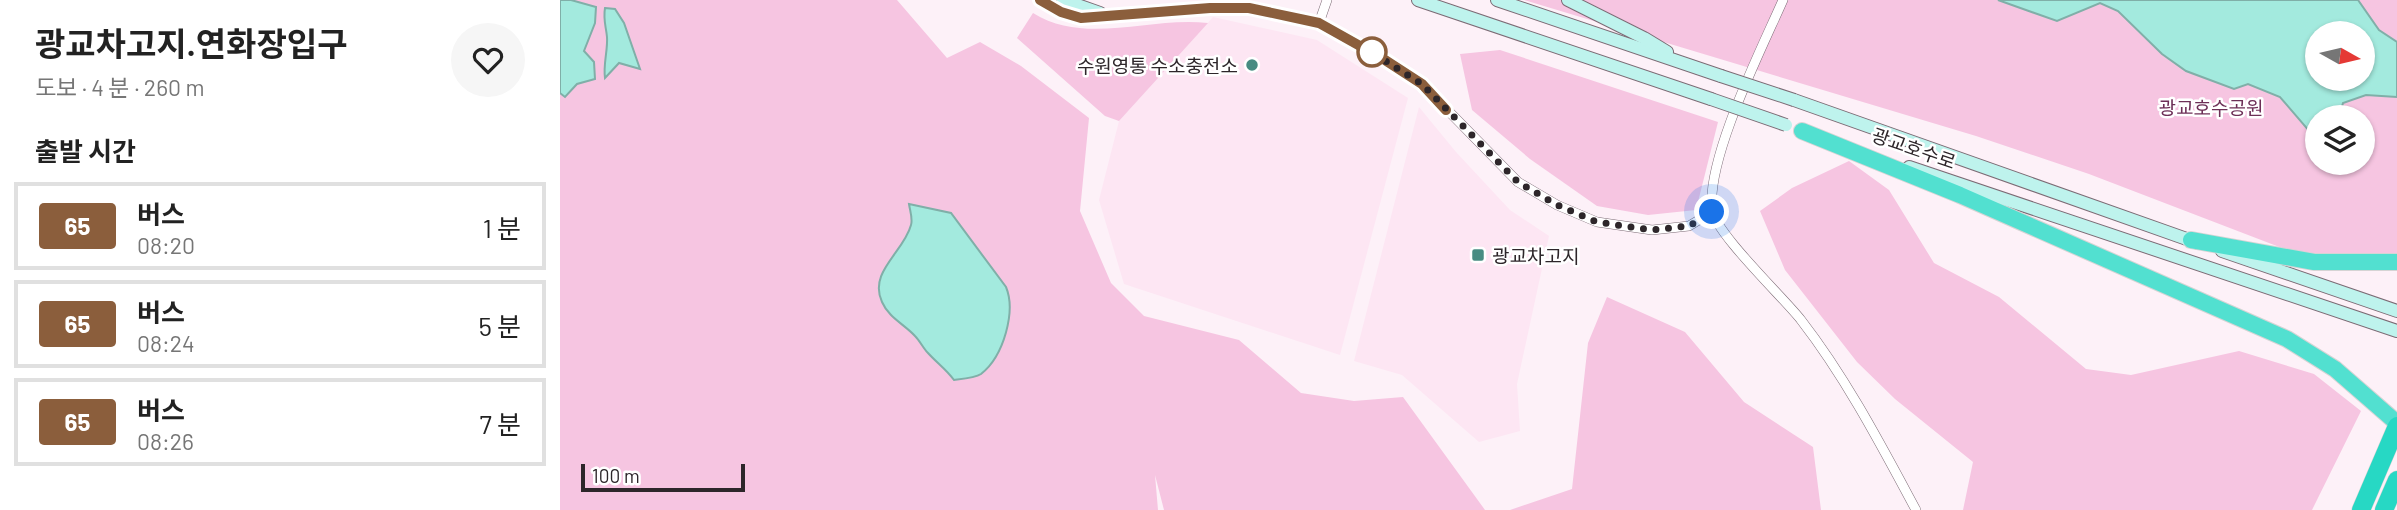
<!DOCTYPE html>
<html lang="ko">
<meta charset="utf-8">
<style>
:root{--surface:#fff;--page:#f6f6f6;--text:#222;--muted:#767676;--line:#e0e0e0}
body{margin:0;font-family:Barlow,"Noto Sans KR",sans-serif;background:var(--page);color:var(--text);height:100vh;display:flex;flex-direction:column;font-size:26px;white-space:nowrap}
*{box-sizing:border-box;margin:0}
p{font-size:23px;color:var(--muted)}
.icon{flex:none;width:38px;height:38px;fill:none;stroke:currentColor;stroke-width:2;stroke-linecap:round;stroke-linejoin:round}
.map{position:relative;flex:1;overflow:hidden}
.details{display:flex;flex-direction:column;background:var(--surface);width:560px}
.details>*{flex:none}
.badge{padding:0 14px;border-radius:5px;font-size:24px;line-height:46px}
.needle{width:46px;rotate:98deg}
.fabs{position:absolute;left:1745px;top:21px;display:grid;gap:14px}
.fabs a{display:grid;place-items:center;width:70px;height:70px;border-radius:50%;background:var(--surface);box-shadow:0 2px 5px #0004;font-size:35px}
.scale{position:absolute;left:21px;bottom:18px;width:164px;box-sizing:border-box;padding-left:7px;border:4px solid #2d262a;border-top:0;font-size:19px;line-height:24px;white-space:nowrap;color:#2d262a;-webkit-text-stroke:5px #fff;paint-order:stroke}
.you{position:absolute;width:35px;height:35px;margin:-18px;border:5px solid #fff;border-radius:50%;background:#1a73e8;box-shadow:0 0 0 10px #1a73e833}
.map>.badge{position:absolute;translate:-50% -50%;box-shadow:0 0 0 4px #fff}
h2{padding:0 35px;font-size:26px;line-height:63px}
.round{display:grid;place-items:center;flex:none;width:74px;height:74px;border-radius:37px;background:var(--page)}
.summary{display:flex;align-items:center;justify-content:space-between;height:119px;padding:0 35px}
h1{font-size:33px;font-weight:700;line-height:52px}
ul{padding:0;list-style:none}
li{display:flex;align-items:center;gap:21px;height:88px;margin:0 14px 10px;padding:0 21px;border:4px solid var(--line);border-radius:0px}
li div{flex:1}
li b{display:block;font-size:26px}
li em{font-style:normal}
li .badge{min-width:77px;font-weight:700;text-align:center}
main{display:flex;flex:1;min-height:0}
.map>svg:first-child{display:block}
.built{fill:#fde6f3}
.green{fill:#f6c5e1;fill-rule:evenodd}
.water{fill:#a3eade;stroke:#80afa8;stroke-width:2;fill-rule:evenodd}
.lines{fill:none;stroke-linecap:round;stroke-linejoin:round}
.minor-casing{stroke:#7c6b75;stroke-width:10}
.secondary-casing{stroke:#7c6b75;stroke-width:14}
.trunk-casing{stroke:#d5d4d4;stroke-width:18}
.motorway-casing{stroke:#d5d4d4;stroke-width:19}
.minor{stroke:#fff;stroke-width:9}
.secondary{stroke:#bef3ed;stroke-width:12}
.trunk{stroke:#52e0d0;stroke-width:16}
.motorway{stroke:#27d8c4;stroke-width:18}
.secondary-bridge-casing{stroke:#7c6b75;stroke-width:14;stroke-linecap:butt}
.secondary-bridge{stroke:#bef3ed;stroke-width:12}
.line-casing{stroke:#fff;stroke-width:16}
.line{stroke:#8b5e3c;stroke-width:10}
.walk{stroke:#2d262a;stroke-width:7;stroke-dasharray:0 12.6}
.stop-dot{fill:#fff;stroke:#8b5e3c;stroke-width:3.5}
.poi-dot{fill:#478c82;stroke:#fff;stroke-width:2.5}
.labels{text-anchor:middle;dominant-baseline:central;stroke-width:5;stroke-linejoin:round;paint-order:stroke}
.poi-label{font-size:19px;fill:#2d262a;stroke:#fff;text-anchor:end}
.park-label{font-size:19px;fill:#6d2f57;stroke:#fff}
.street-label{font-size:19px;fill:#2d262a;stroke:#fff}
</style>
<main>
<section class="details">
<div class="summary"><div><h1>광교차고지.연화장입구</h1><p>도보 · 4 분 · 260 m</p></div><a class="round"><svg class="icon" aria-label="heart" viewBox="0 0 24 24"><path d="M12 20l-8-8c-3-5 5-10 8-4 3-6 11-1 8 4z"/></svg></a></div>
<h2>출발 시간</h2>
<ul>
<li><span class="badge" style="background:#8b5e3c;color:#fff">65</span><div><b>버스</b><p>08:20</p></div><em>1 분</em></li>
<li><span class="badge" style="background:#8b5e3c;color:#fff">65</span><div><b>버스</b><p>08:24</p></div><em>5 분</em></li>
<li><span class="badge" style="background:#8b5e3c;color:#fff">65</span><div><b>버스</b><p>08:26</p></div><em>7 분</em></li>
</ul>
</section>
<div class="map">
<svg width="1837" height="510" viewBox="0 0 1837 510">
<rect width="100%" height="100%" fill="#fdf1f8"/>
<g class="built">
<polygon points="653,17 757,40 848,98 780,355 564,284 539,200 559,121"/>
<polygon points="859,107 896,152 950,210 989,236 957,384 960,431 919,442 842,375 794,361"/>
</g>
<g class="green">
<polygon points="0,0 337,0 387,58 420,42 461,66 529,118 520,211 551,283 584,316 679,340 741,393 794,401 843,397 925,510 604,510 595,475 598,510 0,510"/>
<path d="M964 0H1837V254L1766 256 1722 248 1529 174 1416 136ZM1757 33H1802V79H1757ZM1757 117H1802V163H1757Z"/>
<path d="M473 13C526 46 590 16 648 23L559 121 545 116 457 38Z"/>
<polygon points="940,50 1158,122 1136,210 1088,215 1037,206 970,159 912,110 900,54"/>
<polygon points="1289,161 1329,190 1374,263 1439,297 1526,369 1571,375 1679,351 1754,374 1801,411 1752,510 1403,510 1413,462 1335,399 1297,362 1225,270 1200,211 1232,188"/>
<polygon points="1047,297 1125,332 1184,402 1253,447 1261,510 950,510 1012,489 1028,343"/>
</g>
<g class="water">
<polygon points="11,0 36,7 35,23 24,51 34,62 35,79 17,84 5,97 0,93 0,0"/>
<path d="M1438 0H1798L1819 30 1837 42V97L1806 95 1783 103 1779 117H1757L1756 139 1720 97 1688 84 1674 89 1626 71 1602 54 1558 11 1540 3 1497 21ZM1802 33V79H1757V33Z"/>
<path d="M45 8 55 9 64 23 80 69 59 63 45 78C43 64 48 50 47 37 46 26 43 20 45 8Z"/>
<path d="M349 204 391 213 446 287C456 311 444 356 421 374 415 378 402 379 394 380 386 369 377 363 368 353 363 348 360 341 355 336 344 324 329 318 322 302 308 272 344 252 351 225 353 219 350 211 349 204Z"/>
</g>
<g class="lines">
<g class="minor-casing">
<g id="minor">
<polyline points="767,0 759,23 862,84 958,182 997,205 1037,222 1092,230 1129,226 1152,212"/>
<path d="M1223 0C1201 50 1147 157 1152 209 1154 232 1224 298 1241 320 1286 378 1321 445 1356 510"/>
</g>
</g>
<g class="secondary-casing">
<g id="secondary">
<polyline points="480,0 501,12 521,18 650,8 689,8 759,23"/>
<polyline points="503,0 540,13"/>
<polyline points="858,0 1151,99"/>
<polyline points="937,0 1161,76"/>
<polyline points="1008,0 1084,38 1107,52"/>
<polyline points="1234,100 1638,243"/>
<polyline points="1349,167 1837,331"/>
<polyline points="1662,251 1837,311"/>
</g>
</g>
<g class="trunk-casing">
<g id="trunk">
<polyline points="1242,131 1400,195 1727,339 1775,369 1837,423"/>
<polyline points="1631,240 1754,262 1837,262"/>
</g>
</g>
<g class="motorway-casing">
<g id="motorway">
<polyline points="1801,510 1837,426"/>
<polyline points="1824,510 1837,480"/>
</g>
</g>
<use href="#minor" class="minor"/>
<use href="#secondary" class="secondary"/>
<use href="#trunk" class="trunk"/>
<use href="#motorway" class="motorway"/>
<g class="secondary-bridge-casing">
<g id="secondary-bridge">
<polyline points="1161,76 1234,100"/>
<polyline points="1151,99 1226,125"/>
</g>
</g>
<use href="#secondary-bridge" class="secondary-bridge"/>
</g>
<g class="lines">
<g class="line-casing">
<polyline id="line" points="480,0 501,12 521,18 650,8 689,8 759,23 825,60 862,84 886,110"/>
</g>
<use href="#line" class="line"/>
<polyline class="walk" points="812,52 803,47 862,84 958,182 997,205 1037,222 1092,230 1129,226 1152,212"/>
</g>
<circle class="stop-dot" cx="812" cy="52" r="14"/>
<g class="poi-dot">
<circle cx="692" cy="65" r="7"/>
<rect x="911" y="248" width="14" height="14" rx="3.5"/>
</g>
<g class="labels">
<g class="poi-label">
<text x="678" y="65">수원영통 수소충전소</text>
<text x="932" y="255" text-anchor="start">광교차고지</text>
</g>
<g class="park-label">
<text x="1651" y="107">광교호수공원</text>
</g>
<g class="street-label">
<text transform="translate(1354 148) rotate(19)">광교호수로</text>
</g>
</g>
</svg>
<div class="fabs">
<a><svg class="needle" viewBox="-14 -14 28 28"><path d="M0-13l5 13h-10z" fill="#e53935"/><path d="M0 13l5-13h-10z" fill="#767676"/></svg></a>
<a><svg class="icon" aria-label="layers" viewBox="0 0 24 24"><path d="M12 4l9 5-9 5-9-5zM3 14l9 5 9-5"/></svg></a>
</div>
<div class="scale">100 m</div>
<div class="you" style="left:1152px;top:212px"></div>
</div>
</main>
